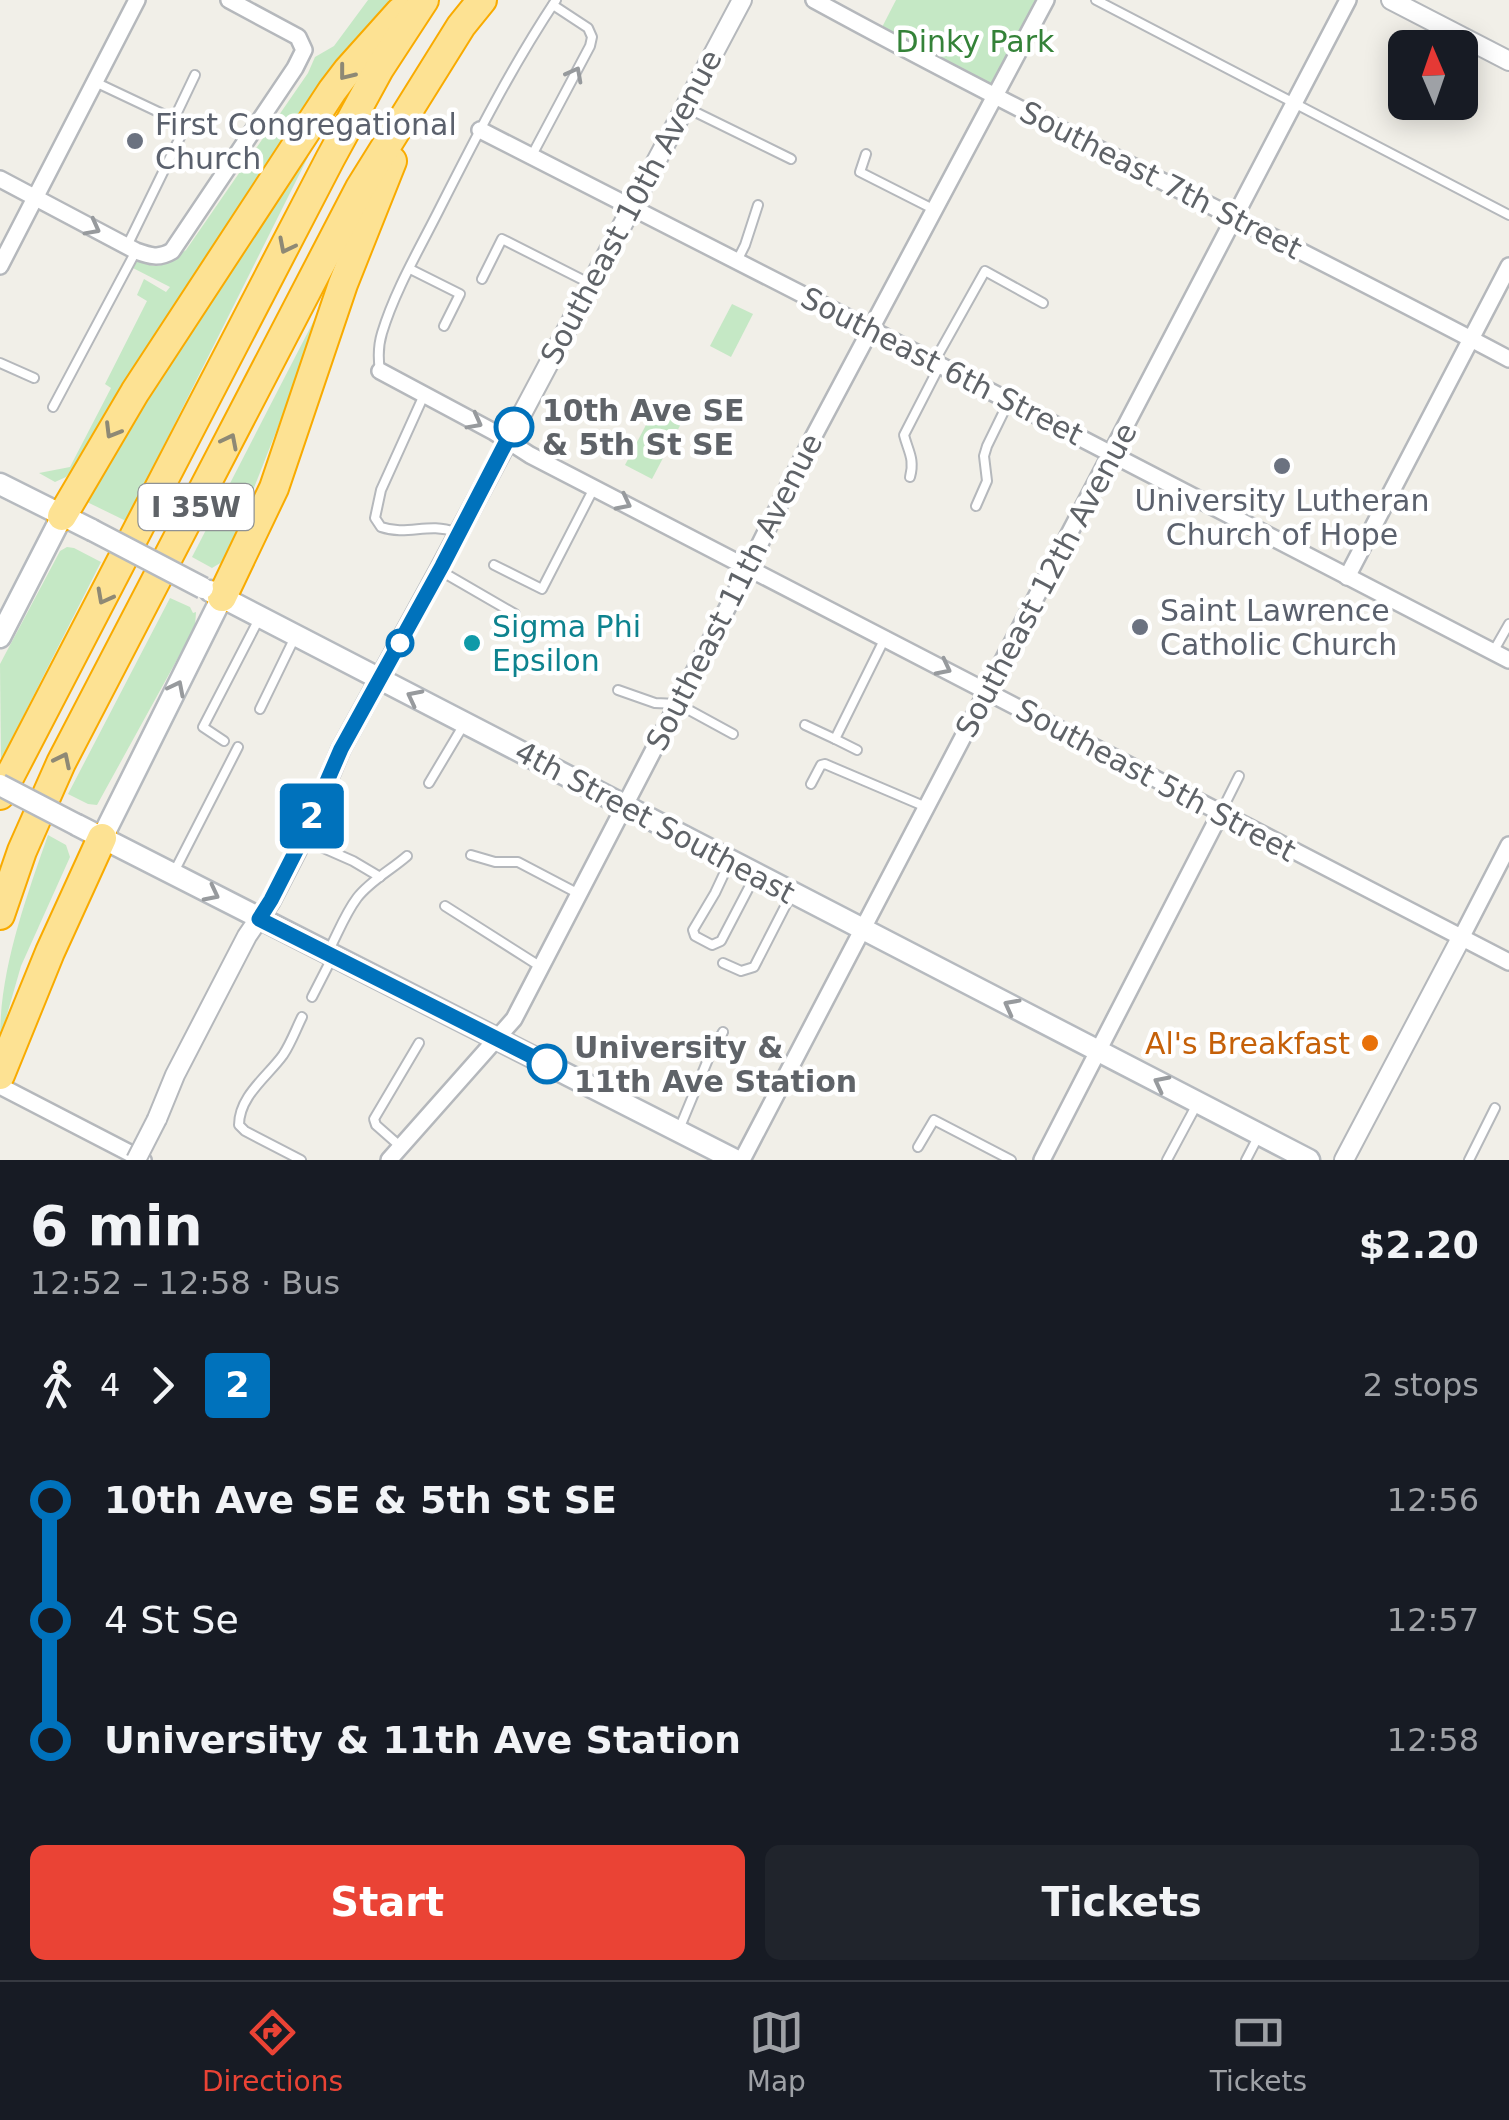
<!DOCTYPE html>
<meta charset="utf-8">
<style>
:root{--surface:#171b24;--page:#20242c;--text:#f1f3f6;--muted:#9ea1a6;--line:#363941;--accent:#ea4335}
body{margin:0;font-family:"DejaVu Sans",sans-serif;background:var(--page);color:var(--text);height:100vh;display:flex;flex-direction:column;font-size:38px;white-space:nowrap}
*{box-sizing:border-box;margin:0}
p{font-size:32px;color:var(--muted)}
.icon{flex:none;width:55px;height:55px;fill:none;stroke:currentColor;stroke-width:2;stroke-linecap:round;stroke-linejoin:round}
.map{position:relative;height:1160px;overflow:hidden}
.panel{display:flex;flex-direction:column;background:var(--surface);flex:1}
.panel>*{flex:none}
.badge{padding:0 20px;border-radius:8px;font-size:35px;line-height:65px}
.needle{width:65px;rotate:358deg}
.fabs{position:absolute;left:1388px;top:30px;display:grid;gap:20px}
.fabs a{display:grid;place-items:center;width:90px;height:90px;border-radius:15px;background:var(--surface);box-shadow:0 5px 25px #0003;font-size:50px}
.map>.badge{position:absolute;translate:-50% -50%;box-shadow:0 0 0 5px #fff}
.legs{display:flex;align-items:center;gap:15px;height:110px;padding:0 30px;font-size:32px}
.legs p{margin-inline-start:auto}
.head{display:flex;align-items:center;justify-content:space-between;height:170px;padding:0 30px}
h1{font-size:55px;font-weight:700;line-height:75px}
.button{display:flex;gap:20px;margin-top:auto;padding:20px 30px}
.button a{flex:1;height:115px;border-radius:15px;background:var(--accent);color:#fff;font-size:40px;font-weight:700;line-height:115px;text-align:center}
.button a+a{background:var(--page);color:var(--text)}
ul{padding:0 30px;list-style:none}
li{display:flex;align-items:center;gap:35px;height:120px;font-size:38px}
li i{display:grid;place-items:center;width:15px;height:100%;margin:0 12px;background:currentColor}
li i::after{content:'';width:25px;height:25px;margin:-12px;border:8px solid;border-radius:50%;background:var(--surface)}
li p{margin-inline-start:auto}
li:first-child i{background:linear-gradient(#0000 50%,currentColor 0)}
li:last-child i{background:linear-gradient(currentColor 50%,#0000 0)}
.tab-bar{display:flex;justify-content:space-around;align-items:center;height:140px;border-top:2px solid var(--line);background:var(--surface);font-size:28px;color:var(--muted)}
.tab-bar a{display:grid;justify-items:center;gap:5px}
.tab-bar .on{color:var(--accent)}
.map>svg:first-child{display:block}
.green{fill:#c5e8c5}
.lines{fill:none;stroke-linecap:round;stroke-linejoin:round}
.service-casing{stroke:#b5b8bc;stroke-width:12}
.minor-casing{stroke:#b5b8bc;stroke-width:20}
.tertiary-casing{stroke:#b5b8bc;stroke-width:22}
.secondary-casing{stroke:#b6babf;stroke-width:25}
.motorway-casing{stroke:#f9ab00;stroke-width:32}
.service{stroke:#fff;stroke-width:8}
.minor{stroke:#fff;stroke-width:15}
.tertiary{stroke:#fff;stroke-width:18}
.secondary{stroke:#fff;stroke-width:20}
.motorway{stroke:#fde293;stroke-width:28}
.tertiary-bridge-casing{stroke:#b5b8bc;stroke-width:22;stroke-linecap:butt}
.secondary-bridge-casing{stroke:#b6babf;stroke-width:25;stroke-linecap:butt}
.tertiary-bridge{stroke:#fff;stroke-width:18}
.secondary-bridge{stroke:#fff;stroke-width:20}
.oneway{stroke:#8e8975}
.oneway2{stroke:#979a9d}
.line-1-casing{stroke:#fff;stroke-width:22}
.line-1{stroke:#0072bc;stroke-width:15}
.worship-dot{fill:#6b7280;stroke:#fff;stroke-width:4}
.stop-1-dot{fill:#fff;stroke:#0072bc;stroke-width:5}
.culture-dot{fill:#0f9aa8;stroke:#fff;stroke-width:4}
.food-dot{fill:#e8710a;stroke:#fff;stroke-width:4}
.labels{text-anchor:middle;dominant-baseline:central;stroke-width:9;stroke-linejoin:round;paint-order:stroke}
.shield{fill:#fff;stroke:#8f9295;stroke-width:2.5}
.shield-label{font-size:28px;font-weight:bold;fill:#5f6368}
.park-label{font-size:30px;fill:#348238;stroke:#fff}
.worship-label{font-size:30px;fill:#5b616d;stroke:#fff;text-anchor:start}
.street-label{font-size:30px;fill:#5f6368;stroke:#fff}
.stop-label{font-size:30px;font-weight:bold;fill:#5f6368;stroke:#fff;text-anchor:start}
.culture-label{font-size:30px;fill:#0d838f;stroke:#fff;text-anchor:start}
.food-label{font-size:30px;fill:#c56008;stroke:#fff;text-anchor:end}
</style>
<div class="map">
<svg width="1509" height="1160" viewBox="0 0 1509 1160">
<rect width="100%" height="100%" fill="#f1efe8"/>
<g class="green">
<path d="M368 0H396L179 303 107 409 72 470 66 477 55 482 39 473 70 467 111 388 105 384 147 301 137 295 144 279 166 292 170 287 131 267 135 259C161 272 163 265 186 250L308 73 315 57 334 46Z"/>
<polygon points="896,0 1043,0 993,95 878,35"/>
<polygon points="304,157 308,157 126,521 85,501 106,458"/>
<polygon points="324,301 307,353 228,554 222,562 212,568 192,557"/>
<polygon points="732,304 753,314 731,357 710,346"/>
<polygon points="657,404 684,418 652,479 625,465"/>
<polygon points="67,547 74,548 101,562 1,760 0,664 60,551"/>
<polygon points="170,598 190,607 193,613 196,612 195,627 97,805 88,804 68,794"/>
<path d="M48 835 66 845 70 857 21 966 0 1039C0 969 25 901 48 835Z"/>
</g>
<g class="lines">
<g class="service-casing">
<g id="service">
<polyline points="1096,0 1509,215"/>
<polyline points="95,82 186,125 127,246"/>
<polyline points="685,107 791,159"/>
<polyline points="174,119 195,75"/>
<polyline points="866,154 860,172 933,209"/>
<polyline points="531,157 590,46 592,37 588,28 553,5"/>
<polyline points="737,261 745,245 758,205"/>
<polyline points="410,269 460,294 444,326"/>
<polyline points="482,279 502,239 591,284"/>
<polyline points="934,362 985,271 1043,303"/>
<polyline points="0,363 34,378"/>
<path d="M380 371C378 358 378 346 382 333 395 290 420 248 440 208 476 137 512 66 556 0"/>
<path d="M424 395 381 490 375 518 381 527C407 536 429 522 455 532"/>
<polyline points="53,407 136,251"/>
<path d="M910 477C915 459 908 451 904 435L940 365"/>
<polyline points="976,506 987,481 984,456 987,446 1009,401"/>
<polyline points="494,565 542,589 594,488"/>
<polyline points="439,570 515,614"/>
<polyline points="1493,652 1509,624"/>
<polyline points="618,690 655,703 678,704 733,734"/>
<polyline points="260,709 295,637"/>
<polyline points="805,725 835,739 885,638"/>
<polyline points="835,739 857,750"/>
<polyline points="224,741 203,727 260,617"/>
<polyline points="429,783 463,726"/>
<polyline points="811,784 821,765 825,764 926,807"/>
<polyline points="1221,812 1239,776"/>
<polyline points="303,839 353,861 380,877"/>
<polyline points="471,855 495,862 518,862 579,894"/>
<polyline points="730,861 715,893 693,930 695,936 712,945 721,941 756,874"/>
<polyline points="174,872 238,747"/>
<polyline points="445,906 541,967"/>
<path d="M329 950C338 933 345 914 357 898 370 881 391 870 407 856"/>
<polyline points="723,963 741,971 754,967 792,893"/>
<polyline points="312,997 333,956"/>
<polyline points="680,1127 709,1057 723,1032"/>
<polyline points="401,1147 376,1125 374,1119 419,1043"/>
<polyline points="918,1147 934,1120 1011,1160"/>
<path d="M301 1160 245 1131 239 1125C239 1096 268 1076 283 1055 291 1043 296 1029 302 1017"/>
<polyline points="1167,1160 1196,1106"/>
<polyline points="1246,1160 1258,1137"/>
<polyline points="1469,1160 1495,1108"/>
</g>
</g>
<g class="minor-casing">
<g id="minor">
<path d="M814 0C1043 125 1279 237 1509 359"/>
<polyline points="480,130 870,329 1509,660"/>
<path d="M0 179 136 251C150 256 159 259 172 251L295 68 304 50 298 37 229 0"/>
<polyline points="0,266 137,0"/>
<polyline points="380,371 494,432 530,455 1509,962"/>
<polyline points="1347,577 1509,266"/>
<polyline points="1461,938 1509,845"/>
<polyline points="0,1086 143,1160"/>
<polyline points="389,1160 514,1019 748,568 808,447 1046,0"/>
<polyline points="742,1160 1348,0"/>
<polyline points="1042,1160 1220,814"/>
</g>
</g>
<g class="tertiary-casing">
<g id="tertiary">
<polyline points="1391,0 1509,61"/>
<polyline points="157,1119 175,1075 247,936 271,901 303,839 341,749 439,570 742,0"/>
<polyline points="1344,1160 1461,938"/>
</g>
</g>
<g class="secondary-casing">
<g id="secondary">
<polyline points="0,484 92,530"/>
<polyline points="210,591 1309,1160"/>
<polyline points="0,637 62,516"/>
<polyline points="77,825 735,1160"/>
<polyline points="102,838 222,597"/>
</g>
</g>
<g class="motorway-casing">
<g id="motorway">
<polyline points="62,516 135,392 332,91 348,70 400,12"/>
<polyline points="222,597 274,488 343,284 392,161"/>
<polyline points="0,795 330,159 379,69 424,0"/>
<polyline points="0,915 22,851 61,763 360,188 461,26 482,0"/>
<polyline points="0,1075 50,952 102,838"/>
</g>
</g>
<use href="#service" class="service"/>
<use href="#minor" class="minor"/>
<use href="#tertiary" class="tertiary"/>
<use href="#secondary" class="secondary"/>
<use href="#motorway" class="motorway"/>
<g class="tertiary-bridge-casing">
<polyline id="tertiary-bridge" points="136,1160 157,1119"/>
</g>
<g class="secondary-bridge-casing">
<g id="secondary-bridge">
<polyline points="92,530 203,588"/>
<polyline points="0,785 77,825"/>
</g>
</g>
<use href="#tertiary-bridge" class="tertiary-bridge"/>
<use href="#secondary-bridge" class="secondary-bridge"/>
</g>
<defs><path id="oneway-chevron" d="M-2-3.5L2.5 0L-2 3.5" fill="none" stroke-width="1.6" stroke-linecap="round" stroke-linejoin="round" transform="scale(2.5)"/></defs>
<g class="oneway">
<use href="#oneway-chevron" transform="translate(346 73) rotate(128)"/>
<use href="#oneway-chevron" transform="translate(286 246) rotate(117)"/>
<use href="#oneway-chevron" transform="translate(112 431) rotate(121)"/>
<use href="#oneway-chevron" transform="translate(230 441) rotate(-63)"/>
<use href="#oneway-chevron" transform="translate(104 597) rotate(118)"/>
<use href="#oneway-chevron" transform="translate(63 760) rotate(-64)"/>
</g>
<g class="oneway2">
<use href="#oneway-chevron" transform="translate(575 74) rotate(-62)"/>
<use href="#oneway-chevron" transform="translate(93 228) rotate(28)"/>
<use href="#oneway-chevron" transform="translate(475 422) rotate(28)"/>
<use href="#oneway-chevron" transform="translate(624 503) rotate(27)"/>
<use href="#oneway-chevron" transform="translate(944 668) rotate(27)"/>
<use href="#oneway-chevron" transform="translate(177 688) rotate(-63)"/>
<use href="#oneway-chevron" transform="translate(414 697) rotate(-153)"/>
<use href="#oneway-chevron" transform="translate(212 894) rotate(27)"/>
<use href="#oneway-chevron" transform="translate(1011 1006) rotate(-152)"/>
<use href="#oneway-chevron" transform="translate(1161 1083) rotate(-153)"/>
</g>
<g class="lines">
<g class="line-1-casing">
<polyline id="line-1" points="514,427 442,566 341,749 302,839 271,900 259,919 547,1064"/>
</g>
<use href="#line-1" class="line-1"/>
</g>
<g class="worship-dot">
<circle cx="135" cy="141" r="10"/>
<circle cx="1282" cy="466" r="10"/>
<circle cx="1140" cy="627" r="10"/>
</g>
<g class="stop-1-dot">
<circle cx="514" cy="427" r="18"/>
<circle cx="400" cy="643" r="12"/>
<circle cx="547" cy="1064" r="18"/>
</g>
<circle class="culture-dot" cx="472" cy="643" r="10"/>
<circle class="food-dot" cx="1370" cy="1043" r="10"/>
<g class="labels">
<rect class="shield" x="138.5" y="484" width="115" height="46" rx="8"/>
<g class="shield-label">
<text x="196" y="507">I 35W</text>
</g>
<g class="park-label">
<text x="975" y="41">Dinky Park</text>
</g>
<g class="worship-label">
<text x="155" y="124">First Congregational<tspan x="155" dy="34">Church</tspan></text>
<text x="1282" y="500" text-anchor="middle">University Lutheran<tspan x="1282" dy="34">Church of Hope</tspan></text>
<text x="1160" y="610">Saint Lawrence<tspan x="1160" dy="34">Catholic Church</tspan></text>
</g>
<g class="street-label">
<text transform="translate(1161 180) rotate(27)">Southeast 7th Street</text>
<text transform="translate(631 207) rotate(-62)">Southeast 10th Avenue</text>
<text transform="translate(942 366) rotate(27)">Southeast 6th Street</text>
<text transform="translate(1046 580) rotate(-62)">Southeast 12th Avenue</text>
<text transform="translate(734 592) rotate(-63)">Southeast 11th Avenue</text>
<text transform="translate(1156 780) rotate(28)">Southeast 5th Street</text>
<text transform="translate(655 822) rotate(28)">4th Street Southeast</text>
</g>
<g class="stop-label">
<text x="542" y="410">10th Ave SE<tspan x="542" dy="34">&amp; 5th St SE</tspan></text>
<text x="574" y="1047">University &amp;<tspan x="574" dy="34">11th Ave Station</tspan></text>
</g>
<g class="culture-label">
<text x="492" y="626">Sigma Phi<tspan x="492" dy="34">Epsilon</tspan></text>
</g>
<g class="food-label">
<text x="1350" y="1043">Al's Breakfast</text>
</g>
</g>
</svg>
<div class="fabs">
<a><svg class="needle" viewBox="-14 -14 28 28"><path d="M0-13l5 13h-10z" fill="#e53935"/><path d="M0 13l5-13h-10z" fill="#9ea1a6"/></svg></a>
</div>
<b class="badge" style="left:312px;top:816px;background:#0072bc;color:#fff">2</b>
</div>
<section class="panel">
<div class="head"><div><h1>6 min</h1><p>12:52 – 12:58 · Bus</p></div><b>$2.20</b></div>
<div class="legs"><svg class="icon" aria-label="walk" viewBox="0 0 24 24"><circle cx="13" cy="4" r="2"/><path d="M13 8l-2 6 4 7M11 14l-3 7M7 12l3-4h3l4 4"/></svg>4<svg class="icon" aria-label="forward" viewBox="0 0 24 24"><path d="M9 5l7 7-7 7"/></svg><b class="badge" style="background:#0072bc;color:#fff">2</b><p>2 stops</p></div>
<ul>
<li><i style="color:#0072bc"></i><b>10th Ave SE &amp; 5th St SE</b><p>12:56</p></li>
<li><i style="color:#0072bc"></i><span>4 St Se</span><p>12:57</p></li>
<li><i style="color:#0072bc"></i><b>University &amp; 11th Ave Station</b><p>12:58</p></li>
</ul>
<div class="button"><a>Start</a><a>Tickets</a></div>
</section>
<nav class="tab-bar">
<a class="on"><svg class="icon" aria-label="directions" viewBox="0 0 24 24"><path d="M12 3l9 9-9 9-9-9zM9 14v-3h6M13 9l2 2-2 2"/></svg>Directions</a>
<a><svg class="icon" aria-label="map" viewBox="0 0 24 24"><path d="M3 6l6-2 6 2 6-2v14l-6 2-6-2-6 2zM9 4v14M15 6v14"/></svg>Map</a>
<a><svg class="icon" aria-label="tickets" viewBox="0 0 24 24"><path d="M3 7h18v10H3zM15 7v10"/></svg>Tickets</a>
</nav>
